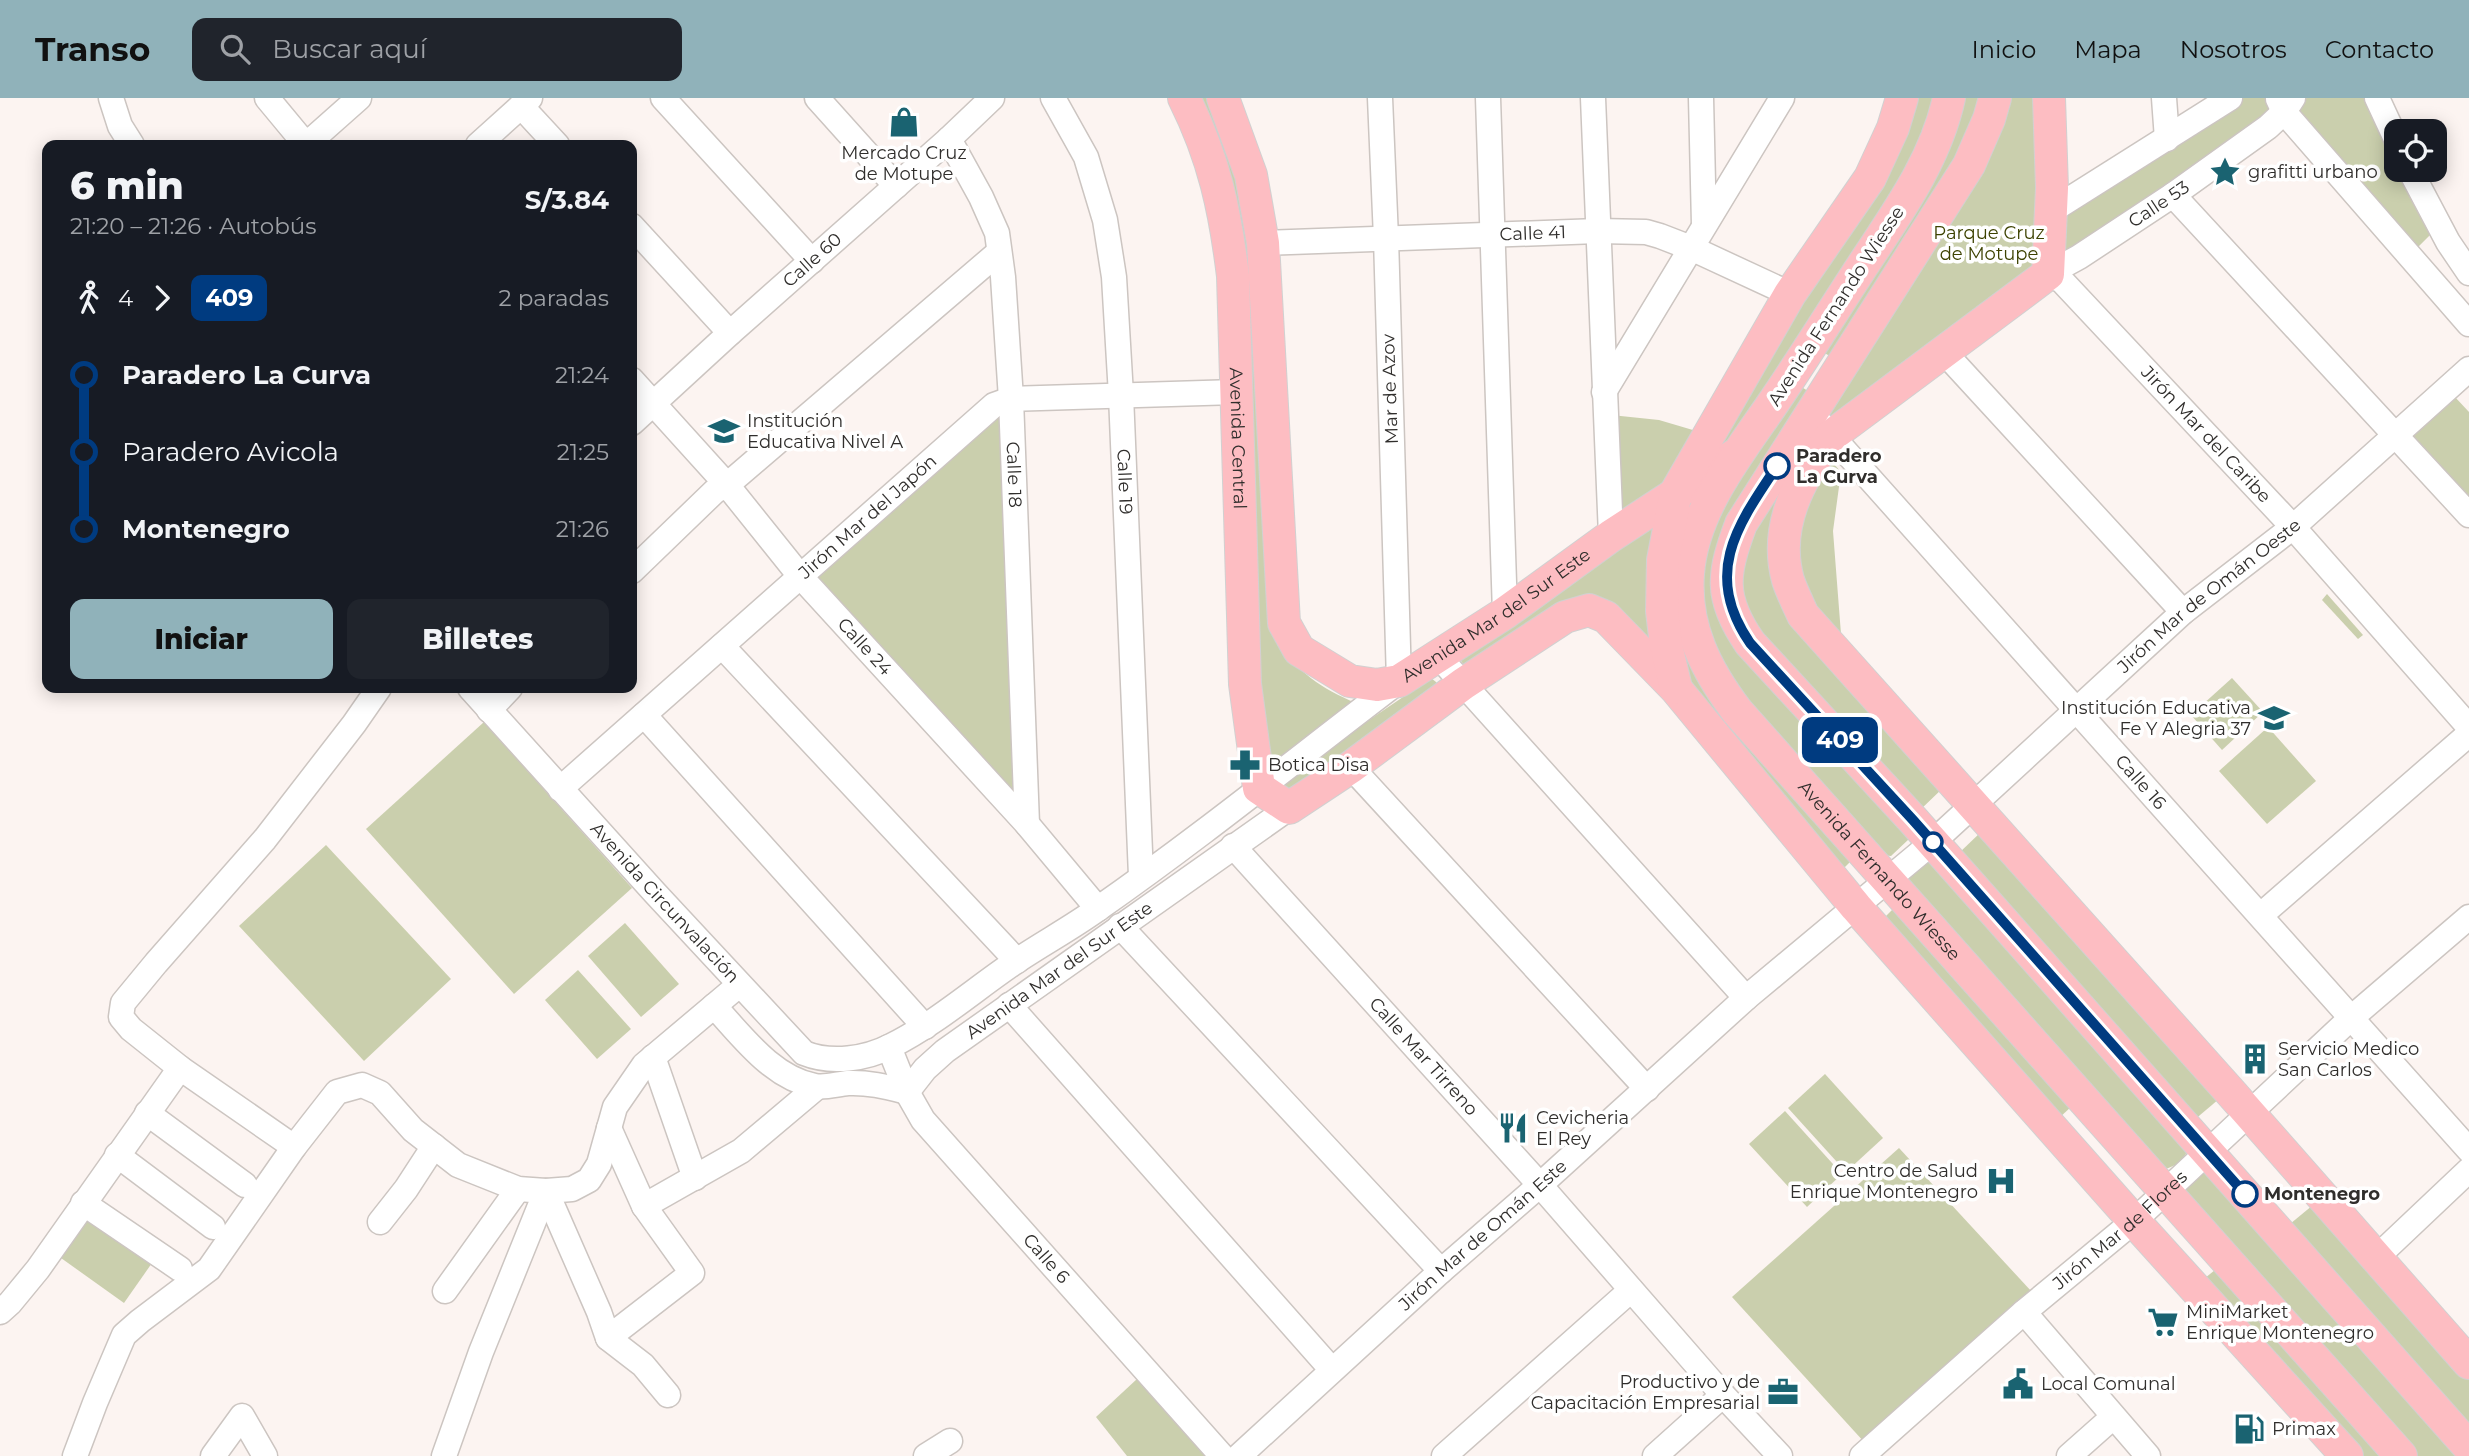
<!DOCTYPE html>
<html lang="es">
<meta charset="utf-8">
<style>
:root{--surface:#171b24;--page:#20242c;--text:#f1f3f6;--muted:#9ea1a6;--accent:#90b2ba}
body{margin:0;font-family:Montserrat,sans-serif;background:var(--page);color:var(--text);height:100vh;display:flex;flex-direction:column;font-size:26px;white-space:nowrap}
*{box-sizing:border-box;margin:0}
p{font-size:23px;color:var(--muted)}
.icon{flex:none;width:38px;height:38px;fill:none;stroke:currentColor;stroke-width:2;stroke-linecap:round;stroke-linejoin:round}
.map{position:relative;flex:1;overflow:hidden}
.drawer{position:absolute;left:42px;top:42px;width:595px;height:553px;display:flex;flex-direction:column;background:var(--surface);border-radius:14px;box-shadow:0 4px 18px #0003}
.drawer>*{flex:none}
.badge{padding:0 14px;border-radius:10px;font-size:24px;line-height:46px}
.tools{position:absolute;left:2384px;top:21px;display:grid;gap:14px}
.tools a{display:grid;place-items:center;width:63px;height:63px;border-radius:14px;background:var(--surface);box-shadow:0 4px 18px #0003;font-size:35px}
.map>.badge{position:absolute;translate:-50% -50%;box-shadow:0 0 0 4px #fff}
.legs{display:flex;align-items:center;gap:10px;height:77px;padding:0 28px;font-size:23px}
.legs p{margin-inline-start:auto}
.head{display:flex;align-items:center;justify-content:space-between;height:119px;padding:0 28px}
h1{font-size:38px;font-weight:800;line-height:52px}
.button{display:flex;gap:14px;margin-top:auto;padding:14px 28px}
.button a{flex:1;height:80px;border-radius:14px;background:var(--accent);color:#111;font-size:28px;font-weight:800;line-height:80px;text-align:center}
.button a+a{background:var(--page);color:var(--text)}
ul{padding:0 28px;list-style:none}
li{display:flex;align-items:center;gap:24px;height:77px;font-size:26px}
li i{display:grid;place-items:center;width:10px;height:100%;margin:0 9px;background:currentColor}
li i::after{content:'';width:18px;height:18px;margin:-9px;border:5px solid;border-radius:50%;background:var(--surface)}
li p{margin-inline-start:auto}
li:first-child i{background:linear-gradient(#0000 50%,currentColor 0)}
li:last-child i{background:linear-gradient(currentColor 50%,#0000 0)}
header{display:flex;align-items:center;gap:42px;box-sizing:border-box;height:98px;padding:0 35px;background:var(--accent);color:#111}
header strong{font-size:33px}
nav{display:flex;gap:38px;margin-inline-start:auto;font-size:24px}
.search{width:490px;height:63px;background:var(--page);display:flex;align-items:center;gap:18px;box-sizing:border-box;padding:0 24px;border-radius:14px;color:var(--muted);font-size:26px}
.map>svg:first-child{display:block}
.green{fill:#cacfad}
.lines{fill:none;stroke-linecap:round;stroke-linejoin:round}
.minor-casing{stroke:#ccc5c1;stroke-width:27}
.major-casing{stroke:#d1d1d1;stroke-width:34}
.minor{stroke:#fff;stroke-width:24}
.major{stroke:#fdbdc2;stroke-width:32}
.line-1-casing{stroke:#fff;stroke-width:16}
.line-1{stroke:#003b80;stroke-width:10}
.stop-1-dot{fill:#fff;stroke:#003b80;stroke-width:3.5}
.labels{text-anchor:middle;dominant-baseline:central;stroke-width:7;stroke-linejoin:round;paint-order:stroke}
.poi-label{font-size:18px;fill:#302e2c;stroke:#fff;text-anchor:start}
.street-label{font-size:18px;fill:#302e2c;stroke:#fff}
.park-label{font-size:18px;fill:#3d4200;stroke:#fff}
.stop-label{font-size:18px;font-weight:bold;fill:#302e2c;stroke:#fff;text-anchor:start}
</style>
<header>
<strong>Transo</strong>
<div class="search"><svg class="icon" aria-label="search" viewBox="0 0 24 24"><circle cx="10" cy="10" r="6"/><path d="M15 15l6 6"/></svg>Buscar aquí</div>
<nav><a>Inicio</a><a>Mapa</a><a>Nosotros</a><a>Contacto</a></nav>
</header>
<div class="map">
<svg width="2469" height="1358" viewBox="0 0 2469 1358">
<rect width="100%" height="100%" fill="#fcf4f1"/>
<g class="green">
<path d="M1194 0H1218L1240 60 1265 279 1276 544C1300 575 1320 590 1356 605L1267 674 1261 668 1237 160Z"/>
<polygon points="1913,0 1939,0 1914,65 1729,347 1719,345"/>
<polygon points="1958,0 1989,0 1986,13 1835,261 1821,253"/>
<polygon points="2000,0 2042,0 2038,173 1835,320 1825,314"/>
<polygon points="2240,0 2273,0 2279,13 2051,170 2055,117"/>
<polygon points="2300,0 2372,0 2396,53 2396,72 2404,72 2432,135 2418,149 2291,13"/>
<polygon points="1798,287 1815,297 1718,474 1909,741 1891,758 1881,757 1738,600 1709,550 1697,480 1715,411"/>
<polygon points="2454,298 2469,314 2469,408 2405,339"/>
<polygon points="1003,312 1016,693 1011,695 812,473"/>
<polygon points="1611,317 1659,322 1703,335 1675,391 1615,431"/>
<polygon points="1803,341 1776,467 1944,689 1919,713 1756,533 1739,486 1747,435"/>
<polygon points="1825,356 1841,374 1833,433 1842,549 1815,522 1791,436"/>
<polygon points="1664,418 1662,570 1613,514 1470,575 1458,559"/>
<polygon points="2327,496 2363,537 2358,541 2322,502"/>
<polygon points="1676,527 1853,761 1840,774 1691,586"/>
<polygon points="1431,580 1436,584 1442,594 1291,702 1272,688"/>
<polygon points="2232,580 2263,614 2222,652 2191,617"/>
<polygon points="484,624 632,790 514,896 366,731"/>
<polygon points="2268,629 2316,683 2267,726 2219,673"/>
<polygon points="1982,733 2219,1001 2193,1023 1958,756"/>
<polygon points="326,747 451,881 364,963 239,828"/>
<path d="M1927 755 2190 1048C2185 1060 2175 1071 2161 1071L1905 784Z"/>
<polygon points="1897,807 2073,1007 2057,1022 1882,822"/>
<polygon points="625,825 679,886 641,919 588,858"/>
<polygon points="578,872 631,931 597,961 545,902"/>
<polygon points="1825,976 1883,1040 1846,1074 1788,1010"/>
<polygon points="1785,1013 1842,1076 1807,1109 1749,1046"/>
<polygon points="1899,1050 2032,1194 1865,1345 1732,1199"/>
<polygon points="2201,1067 2462,1358 2412,1358 2185,1101 2181,1086"/>
<polygon points="2313,1107 2469,1281 2469,1333 2290,1126"/>
<polygon points="89,1120 152,1165 124,1205 61,1160"/>
<polygon points="2215,1172 2380,1358 2355,1358 2200,1184"/>
<polygon points="1137,1281 1213,1358 1127,1358 1096,1319"/>
</g>
<g class="lines">
<g class="minor-casing">
<g id="minor">
<polyline points="111,0 120,28 132,47"/>
<polyline points="267,0 306,47 359,0"/>
<polyline points="663,0 812,163"/>
<polyline points="817,0 896,88"/>
<path id="s1" d="M1053 0 1086 59 1105 122 1114 179 1121 297 1141 778"/>
<polyline points="1488,0 1505,515"/>
<polyline points="1593,0 1611,438"/>
<polyline points="1701,0 1704,127"/>
<polyline points="2164,0 2167,41"/>
<polyline points="2377,0 2396,41"/>
<polyline points="2278,1 2284,14 2469,226"/>
<polyline points="521,8 557,47"/>
<path id="s2" d="M949 41 981 99 997 135 1003 179 1011 301 1027 726"/>
<polyline points="478,47 530,0"/>
<polyline points="2410,72 2448,144 2469,175"/>
<polyline points="2173,97 2469,417"/>
<polyline points="2051,113 2230,0"/>
<polyline points="632,128 730,235"/>
<path id="s3" d="M1263 145 1598 133 1646 134 1660 138 1691 150 1790 196"/>
<path id="s4" d="M2048 176 2062 183 2293 429 2469 629"/>
<path id="s5" d="M2048 176 2079 159 2173 97 2268 29 2284 14 2293 0"/>
<polyline points="1943,253 2183,514"/>
<path id="s6" d="M632 282 727 387 800 478 1027 726 1098 811"/>
<polyline points="1604,294 1782,0"/>
<path id="s7" d="M632 325 730 235 949 41 992 0"/>
<path id="s8" d="M1821 326 2469 1052"/>
<polyline points="632,473 715,393 727,387 999,154"/>
<polyline points="722,548 1017,863"/>
<polyline points="1439,559 1746,900"/>
<path id="s9" d="M470 590 655 795 804 955C831 966 866 961 891 948 937 925 976 890 1018 862 1045 844 1073 829 1099 810 1202 738 1299 659 1399 583L1386 140 1380 0"/>
<polyline points="489,612 510,590"/>
<polyline points="644,617 925,929"/>
<polyline points="1351,669 1647,991"/>
<path id="s10" d="M560 691 994 307 1011 301 1236 294"/>
<path id="s11" d="M1233 748 1540 1087 1723 1297 1780 1358"/>
<polyline points="2261,817 2469,636"/>
<polyline points="1120,828 1441,1173"/>
<polyline points="1009,907 1332,1272"/>
<path d="M714 908C742 938 772 980 815 988 825 990 837 986 848 985 868 984 887 989 907 994"/>
<path id="s12" d="M889 949 907 994 923 1022 1222 1358"/>
<polyline points="653,959 695,1080"/>
<path id="s13" d="M907 994 925 971 945 953 1289 710"/>
<polyline points="147,1015 245,1087"/>
<polyline points="294,1049 180,970 131,931 121,919 123,905 156,865 265,741 354,626 379,590"/>
<polyline points="117,1057 213,1129"/>
<polyline points="83,1105 180,1171"/>
<polyline points="644,1108 741,1053 817,989"/>
<polyline points="380,1124 406,1091 434,1048"/>
<polyline points="2377,1159 2469,1072"/>
<polyline points="445,1193 518,1091"/>
<polyline points="0,1214 10,1205 38,1171 180,970"/>
<polyline points="2024,1214 2148,1358"/>
<polyline points="608,1240 692,1175 644,1108 609,1030"/>
<polyline points="75,1358 95,1305 124,1237 140,1223 209,1171 294,1049 337,994 362,987 380,995 413,1032 458,1067 518,1091 546,1093 599,1214 608,1240 643,1267 668,1297"/>
<polyline points="213,1358 242,1318 265,1358"/>
<polyline points="444,1358 481,1254 546,1093 572,1091 589,1082 599,1066 615,1009 644,967 739,887"/>
<polyline points="926,1358 950,1343"/>
<path id="s14" d="M1239 1358 1441 1173 1540 1087 1746 900 1933 744 2183 514 2293 429 2469 271"/>
<polyline points="1444,1358 1631,1192"/>
<polyline points="1655,1358 1723,1297"/>
<path id="s15" d="M1862 1358 2024 1214 2134 1123 2350 921 2469 819"/>
<polyline points="2069,1358 2113,1319"/>
</g>
</g>
<g class="major-casing">
<g id="major">
<path id="s16" d="M1184 0C1214 60 1225 112 1233 178L1245 586 1259 690 1289 710 1351 669 1463 586 1565 519 1589 512 1606 519 1676 591 1856 809 2134 1123 2347 1358"/>
<path id="s17" d="M1223 0 1251 77 1263 145 1284 525 1299 552 1350 583 1377 587 1399 583 1505 515 1611 438 1735 357"/>
<path id="s18" d="M1949 0C1935 65 1894 119 1859 173 1829 219 1800 266 1769 311 1735 360 1692 415 1688 476 1684 529 1706 572 1737 613L2401 1358"/>
<path d="M1995 0 1989 21 1969 67 1741 426C1723 475 1718 499 1750 545L1913 722 2469 1349"/>
<path d="M2049 0 2052 90 2048 176 1831 338C1800 380 1773 428 1788 482 1792 494 1798 506 1803 517L2233 997 2469 1265"/>
<polyline points="1676,590 1666,547 1662,513 1663,462 1676,394 1790,196 1870,80 1893,30 1902,0"/>
</g>
</g>
<use href="#minor" class="minor"/>
<use href="#major" class="major"/>
</g>
<g class="lines">
<g class="line-1-casing">
<path id="line-1" d="M1777 368C1736 429 1703 476 1750 545L1913 722 2245 1096"/>
</g>
<use href="#line-1" class="line-1"/>
</g>
<defs>
<g id="shop-bare" transform="scale(2.415)"><path d="M-5-2.5h2.3a2.7 3.5 0 0 1 5.4 0H5L5.5 6h-11ZM-1.5-2.5h3a1.5 2.3 0 0 0-3 0Z" fill="#1a6371" stroke="#fff" stroke-width="2.5" paint-order="stroke"/></g>
<g id="sight-bare" transform="scale(2.415)"><path d="M0-6L1.8-2.2L6-1.7L2.9 1.2L3.7 5.4L0 3.3L-3.7 5.4L-2.9 1.2L-6-1.7L-1.8-2.2Z" fill="#1a6371" stroke="#fff" stroke-width="2.5" paint-order="stroke"/></g>
<g id="school-bare" transform="scale(2.415)"><path d="M0-5L7-2L0 1L-7-2ZM-4 1L0 2.5L4 1V4Q0 6-4 4Z" fill="#1a6371" stroke="#fff" stroke-width="2.5" paint-order="stroke"/></g>
<g id="pharmacy-bare" transform="scale(2.415)"><path d="M-2-6h4v4h4v4h-4v4h-4v-4h-4v-4h4Z" fill="#1a6371" stroke="#fff" stroke-width="2.5" paint-order="stroke"/></g>
<g id="building-bare" transform="scale(2.415)"><path d="M-4-6H4V6H1V3H-1V6H-4ZM-2.5-4.3h1.7v1.8h-1.7ZM.8-4.3h1.7v1.8H.8ZM-2.5-1h1.7V.8h-1.7ZM.8-1h1.7V.8H.8Z" fill="#1a6371" stroke="#fff" stroke-width="2.5" paint-order="stroke"/></g>
<g id="restaurant-bare" transform="scale(2.415)"><path d="M-5-6h1v4h1v-4h1v4h1v-4h1v5L-1.5 .5V6h-2V.5L-5-1ZM5-6V6H3V1.5H1.5Q1.5-4 5-6Z" fill="#1a6371" stroke="#fff" stroke-width="2.5" paint-order="stroke"/></g>
<g id="hospital-bare" transform="scale(2.415)"><path d="M-5-5h3v3.5h4V-5h3V5h-3V1.5h-4V5h-3Z" fill="#1a6371" stroke="#fff" stroke-width="2.5" paint-order="stroke"/></g>
<g id="supermarket-bare" transform="scale(2.415)"><path d="M-6-5.5h2.5l.6 2H6L4.5 2H-2.5L-4.4-4H-6ZM-1.5 3.2a1.3 1.3 0 1 0 .1 0ZM3 3.2a1.3 1.3 0 1 0 .1 0Z" fill="#1a6371" stroke="#fff" stroke-width="2.5" paint-order="stroke"/></g>
<g id="civic-bare" transform="scale(2.415)"><path d="M-.6-6.5H3V-4.5H.6V-3L4-1V1h2V6H-6V1h2V-1L-.6-3ZM-1.2 2.5V6h2.4V2.5Z" fill="#1a6371" stroke="#fff" stroke-width="2.5" paint-order="stroke"/></g>
<g id="office-bare" transform="scale(2.415)"><path d="M-6-3h4V-5.5h4V-3h4V5H-6ZM-1-4.5V-3h2v-1.5ZM-6 0V1H6V0Z" fill="#1a6371" stroke="#fff" stroke-width="2.5" paint-order="stroke"/></g>
<g id="fuel-bare" transform="scale(2.415)"><path d="M-5.5-6h7V0h2V4h1.3V-2.5L3-4.5l.8-.8L6-3V5H2.5V1h-1V6h-7ZM-4.2-4.7v3.2H.2V-4.7Z" fill="#1a6371" stroke="#fff" stroke-width="2.5" paint-order="stroke"/></g>
</defs>
<g fill-rule="evenodd">
<use href="#shop-bare" x="904" y="24"/>
<use href="#sight-bare" x="2225" y="74"/>
<use href="#school-bare" x="724" y="333"/>
<use href="#school-bare" x="2274" y="620"/>
<use href="#pharmacy-bare" x="1245" y="667"/>
<use href="#building-bare" x="2255" y="961"/>
<use href="#restaurant-bare" x="1513" y="1030"/>
<use href="#hospital-bare" x="2001" y="1083"/>
<use href="#supermarket-bare" x="2163" y="1224"/>
<use href="#civic-bare" x="2018" y="1286"/>
<use href="#office-bare" x="1783" y="1294"/>
<use href="#fuel-bare" x="2249" y="1331"/>
</g>
<g class="stop-1-dot">
<circle cx="1777" cy="368" r="12"/>
<circle cx="1933" cy="744" r="9"/>
<circle cx="2245" cy="1096" r="12"/>
</g>
<g class="labels">
<g class="poi-label">
<text x="904" y="55" text-anchor="middle">Mercado Cruz<tspan x="904" dy="21">de Motupe</tspan></text>
<text x="2248" y="74">grafitti urbano</text>
<text x="747" y="323">Institución<tspan x="747" dy="21">Educativa Nivel A</tspan></text>
<text x="2251" y="610" text-anchor="end">Institución Educativa<tspan x="2251" dy="21">Fe Y Alegria 37</tspan></text>
<text x="1268" y="667">Botica Disa</text>
<text x="2278" y="951">Servicio Medico<tspan x="2278" dy="21">San Carlos</tspan></text>
<text x="1536" y="1020">Cevicheria<tspan x="1536" dy="21">El Rey</tspan></text>
<text x="1978" y="1073" text-anchor="end">Centro de Salud<tspan x="1978" dy="21">Enrique Montenegro</tspan></text>
<text x="2186" y="1214">MiniMarket<tspan x="2186" dy="21">Enrique Montenegro</tspan></text>
<text x="1760" y="1284" text-anchor="end">Productivo y de<tspan x="1760" dy="21">Capacitación Empresarial</tspan></text>
<text x="2041" y="1286">Local Comunal</text>
<text x="2272" y="1331">Primax</text>
</g>
<g class="street-label">
<text stroke="none"><textPath href="#s5" startOffset="131">Calle 53</textPath></text>
<text stroke="none"><textPath href="#s3" startOffset="270">Calle 41</textPath></text>
<text stroke="none"><textPath href="#s7" startOffset="243">Calle 60</textPath></text>
<text transform="translate(1836 208) rotate(-57)">Avenida Fernando Wiesse</text>
<text transform="translate(1390 291) rotate(-92)">Mar de Azov</text>
<text stroke="none"><textPath href="#s4" startOffset="226">Jirón Mar del Caribe</textPath></text>
<text stroke="none"><textPath href="#s16" startOffset="348">Avenida Central</textPath></text>
<text stroke="none"><textPath href="#s2" startOffset="348">Calle 18</textPath></text>
<text stroke="none"><textPath href="#s1" startOffset="396">Calle 19</textPath></text>
<text stroke="none"><textPath href="#s10" startOffset="411">Jirón Mar del Japón</textPath></text>
<text stroke="none"><textPath href="#s14" startOffset="1297">Jirón Mar de Omán Oeste</textPath></text>
<text stroke="none"><textPath href="#s17" startOffset="789">Avenida Mar del Sur Este</textPath></text>
<text stroke="none"><textPath href="#s6" startOffset="354">Calle 24</textPath></text>
<text stroke="none"><textPath href="#s8" startOffset="480">Calle 16</textPath></text>
<text stroke="none"><textPath href="#s18" startOffset="910">Avenida Fernando Wiesse</textPath></text>
<text stroke="none"><textPath href="#s9" startOffset="290">Avenida Circunvalación</textPath></text>
<text stroke="none"><textPath href="#s13" startOffset="196">Avenida Mar del Sur Este</textPath></text>
<text stroke="none"><textPath href="#s11" startOffset="284">Calle Mar Tirreno</textPath></text>
<text stroke="none"><textPath href="#s15" startOffset="343">Jirón Mar de Flores</textPath></text>
<text stroke="none"><textPath href="#s14" startOffset="329">Jirón Mar de Omán Este</textPath></text>
<text stroke="none"><textPath href="#s12" startOffset="266">Calle 6</textPath></text>
</g>
<g class="park-label">
<text x="1989" y="135">Parque Cruz<tspan x="1989" dy="21">de Motupe</tspan></text>
</g>
<g class="stop-label">
<text x="1796" y="358">Paradero<tspan x="1796" dy="21">La Curva</tspan></text>
<text x="2264" y="1096">Montenegro</text>
</g>
</g>
</svg>
<div class="tools">
<a><svg class="icon" aria-label="locate" viewBox="0 0 24 24"><circle cx="12" cy="12" r="6"/><path d="M12 2v4M12 18v4M2 12h4M18 12h4"/></svg></a>
</div>
<b class="badge" style="left:1840px;top:642px;background:#003b80;color:#fff">409</b>
<section class="drawer">
<div class="head"><div><h1>6 min</h1><p>21:20 – 21:26 · Autobús</p></div><b>S/3.84</b></div>
<div class="legs"><svg class="icon" aria-label="walk" viewBox="0 0 24 24"><circle cx="13" cy="4" r="2"/><path d="M13 8l-2 6 4 7M11 14l-3 7M7 12l3-4h3l4 4"/></svg>4<svg class="icon" aria-label="forward" viewBox="0 0 24 24"><path d="M9 5l7 7-7 7"/></svg><b class="badge" style="background:#003b80;color:#fff">409</b><p>2 paradas</p></div>
<ul>
<li><i style="color:#003b80"></i><b>Paradero La Curva</b><p>21:24</p></li>
<li><i style="color:#003b80"></i><span>Paradero Avicola</span><p>21:25</p></li>
<li><i style="color:#003b80"></i><b>Montenegro</b><p>21:26</p></li>
</ul>
<div class="button"><a>Iniciar</a><a>Billetes</a></div>
</section>
</div>
